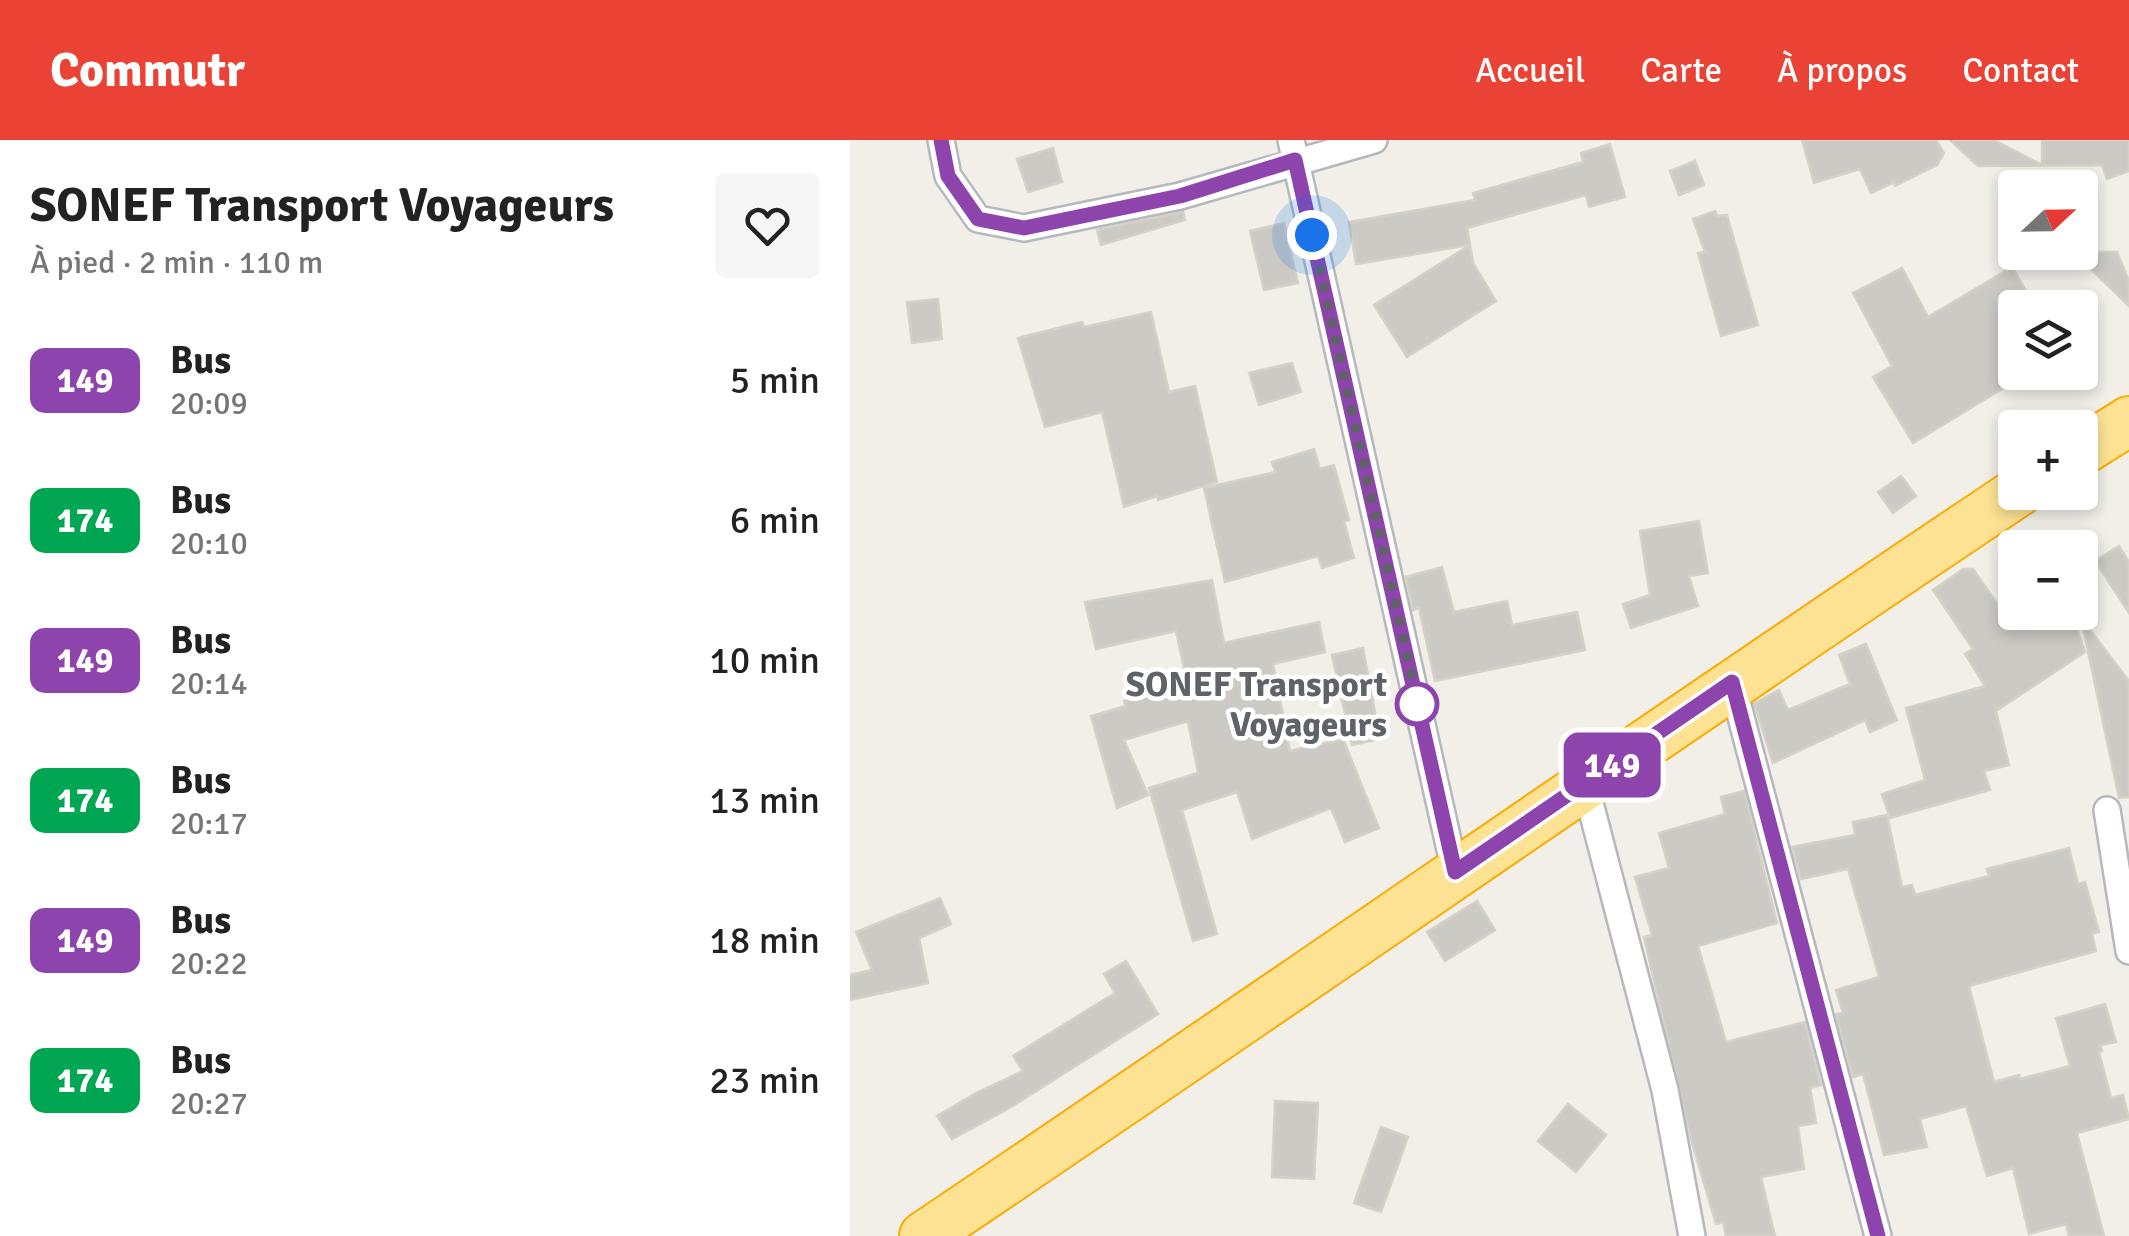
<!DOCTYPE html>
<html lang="fr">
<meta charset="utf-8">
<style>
:root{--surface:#fff;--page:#f6f6f6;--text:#222;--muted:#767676;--accent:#ea4335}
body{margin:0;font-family:Signika,sans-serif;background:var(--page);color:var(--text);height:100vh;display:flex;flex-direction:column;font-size:38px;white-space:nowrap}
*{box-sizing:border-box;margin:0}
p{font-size:32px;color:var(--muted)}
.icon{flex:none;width:55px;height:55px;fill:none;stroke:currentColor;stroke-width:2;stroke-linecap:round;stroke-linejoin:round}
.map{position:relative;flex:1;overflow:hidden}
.drawer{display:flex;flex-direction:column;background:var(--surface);width:850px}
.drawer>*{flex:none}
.badge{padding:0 20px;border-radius:15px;font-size:35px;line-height:65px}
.needle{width:65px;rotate:68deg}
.controls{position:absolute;left:1148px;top:30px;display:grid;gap:20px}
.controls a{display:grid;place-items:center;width:100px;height:100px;border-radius:10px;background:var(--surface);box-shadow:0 5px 15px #0003;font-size:50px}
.you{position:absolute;width:50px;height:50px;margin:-25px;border:8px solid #fff;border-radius:50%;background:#1a73e8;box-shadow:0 0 0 15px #1a73e833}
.map>.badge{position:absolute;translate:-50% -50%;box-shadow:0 0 0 5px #fff}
.round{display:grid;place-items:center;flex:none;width:105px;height:105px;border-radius:10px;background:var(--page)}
.overview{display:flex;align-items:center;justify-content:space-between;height:170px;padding:0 30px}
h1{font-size:48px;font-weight:800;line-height:75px}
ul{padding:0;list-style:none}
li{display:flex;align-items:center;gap:30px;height:140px;padding:0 30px}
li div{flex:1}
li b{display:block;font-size:38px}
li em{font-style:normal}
li .badge{min-width:110px;font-weight:700;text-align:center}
header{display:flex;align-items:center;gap:60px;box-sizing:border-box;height:140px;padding:0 50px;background:var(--accent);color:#fff}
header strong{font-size:48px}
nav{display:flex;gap:55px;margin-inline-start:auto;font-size:35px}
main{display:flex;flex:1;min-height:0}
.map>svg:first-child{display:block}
.building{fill:#cccac5;stroke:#d6d1c6;stroke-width:2.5}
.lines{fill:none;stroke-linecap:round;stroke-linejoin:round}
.street-casing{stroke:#b5b8bc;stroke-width:30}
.highway-casing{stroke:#f9ab00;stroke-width:52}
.street{stroke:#fff;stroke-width:25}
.highway{stroke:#fde293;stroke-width:48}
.line-casing{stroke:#fff;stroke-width:22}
.line{stroke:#8e44ad;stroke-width:15}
.walk{stroke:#5f6368;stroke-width:10;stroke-dasharray:0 18}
.stop-dot{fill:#fff;stroke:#8e44ad;stroke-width:5}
.labels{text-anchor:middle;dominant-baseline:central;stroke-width:9;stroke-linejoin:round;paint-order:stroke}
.stop-label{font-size:35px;font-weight:bold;fill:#5f6368;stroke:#fff;text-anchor:end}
</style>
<header>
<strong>Commutr</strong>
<nav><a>Accueil</a><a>Carte</a><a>À propos</a><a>Contact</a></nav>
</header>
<main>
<section class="drawer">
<div class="overview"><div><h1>SONEF Transport Voyageurs</h1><p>À pied · 2 min · 110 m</p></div><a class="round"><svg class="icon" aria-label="heart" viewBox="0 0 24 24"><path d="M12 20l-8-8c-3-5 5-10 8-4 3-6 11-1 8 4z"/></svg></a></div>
<ul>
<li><span class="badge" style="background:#8e44ad;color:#fff">149</span><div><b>Bus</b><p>20:09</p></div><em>5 min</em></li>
<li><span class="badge" style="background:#00a651;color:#fff">174</span><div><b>Bus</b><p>20:10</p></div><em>6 min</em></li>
<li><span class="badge" style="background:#8e44ad;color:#fff">149</span><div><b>Bus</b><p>20:14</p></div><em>10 min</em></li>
<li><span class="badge" style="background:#00a651;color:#fff">174</span><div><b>Bus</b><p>20:17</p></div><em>13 min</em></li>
<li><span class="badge" style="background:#8e44ad;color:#fff">149</span><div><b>Bus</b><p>20:22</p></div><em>18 min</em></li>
<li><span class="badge" style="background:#00a651;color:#fff">174</span><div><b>Bus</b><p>20:27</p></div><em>23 min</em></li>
</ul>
</section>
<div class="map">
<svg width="1279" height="1096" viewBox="0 0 1279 1096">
<rect width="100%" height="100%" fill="#f1efe8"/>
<g class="building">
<polygon points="952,0 1086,0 1094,13 1087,25 1045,46 1044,42 1021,53 1010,29 964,43"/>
<polygon points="1100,0 1144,0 1192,25 1192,0 1279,0 1279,31 1257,39 1252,25 1128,26"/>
<polygon points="760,4 775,57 739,67 736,55 617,88 620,105 506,124 499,82 625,60 623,53 733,22 731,13"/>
<polygon points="203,8 212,42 178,52 167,19"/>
<polygon points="845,21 854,45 829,55 820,31"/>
<polygon points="865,71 867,76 877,75 908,185 871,196 848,113 855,112 843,79"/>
<polygon points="333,72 335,80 251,105 247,90"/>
<polygon points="434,83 448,143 414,150 400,91"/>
<polygon points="620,105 623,123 646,161 557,217 524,165"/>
<polygon points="1223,112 1267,112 1279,141 1279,166"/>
<polygon points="1162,127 1186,168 1165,168 1165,241 1063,303 1023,237 1042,226 1003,153 1052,128 1078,177"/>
<polygon points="88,159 92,199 62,203 57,162"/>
<polygon points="301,172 319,252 345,246 367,342 308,360 307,356 274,367 252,272 195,287 168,198 232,182 234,187"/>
<polygon points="442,223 451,252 409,265 399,233"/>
<polygon points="464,309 470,329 484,325 499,380 494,381 504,418 472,428 468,416 375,442 354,348 425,332 422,322"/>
<polygon points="1051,336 1066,356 1043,373 1028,352"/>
<polygon points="849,381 858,433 839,436 848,466 781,488 773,464 800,455 790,391"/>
<polygon points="1269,406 1279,422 1279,473 1245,421"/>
<polygon points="592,427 604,472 657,461 662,485 727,472 735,510 585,541 569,468 563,470 556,437"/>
<polygon points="1113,429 1123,429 1153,472 1221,472 1235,512 1146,571 1159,625 1134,631 1140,650 1040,678 1032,654 1075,640 1056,568 1135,546 1115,514 1123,509 1083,450"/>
<polygon points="362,440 374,503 469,482 475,512 423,524 440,611 493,599 529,688 495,702 481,668 402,699 387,652 332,670 367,794 343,801 299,648 348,633 338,581 274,600 298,655 267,668 241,576 276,566 274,561 337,542 326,491 246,509 235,462"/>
<polygon points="1231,478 1279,541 1279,657 1269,658"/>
<polygon points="1016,504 1047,580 1020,592 1015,580 923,623 904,563 929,550 938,570 1000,544 989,515"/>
<polygon points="513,508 530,599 502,605 482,515"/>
<polygon points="894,651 927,783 848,806 876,902 955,882 971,945 960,948 966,983 948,986 954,1029 911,1037 925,1096 876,1096 873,1082 866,1084 840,996 806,850 794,797 802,795 785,737 819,728 809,693 875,674 871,657"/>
<polygon points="1037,675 1052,747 1062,745 1065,755 1139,736 1137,729 1219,708 1228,744 1235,742 1249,792 1242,794 1246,811 1119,846 1144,942 1169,935 1170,939 1220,926 1206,878 1255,864 1266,902 1250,905 1252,911 1249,912 1261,958 1273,955 1279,979 1227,993 1254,1096 1219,1096 1216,1084 1179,1094 1163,1028 1137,1036 1116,966 1070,979 1077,1007 1034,1015 1013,934 1003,937 986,874 993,873 986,850 1029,837 998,729 951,739 942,707 1005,695 1003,682"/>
<polygon points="90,758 101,784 69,798 78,843 0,860 0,835 22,830 6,792"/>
<polygon points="627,761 645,790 595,821 577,792"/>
<polygon points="276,821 308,874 156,970 102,999 87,976 126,953 173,931 163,916 265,853 254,834"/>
<polygon points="425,961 468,963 464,1039 422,1037"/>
<polygon points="718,964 756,995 726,1032 688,1001"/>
<polygon points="531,987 558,997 531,1072 504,1063"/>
</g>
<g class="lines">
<g class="street-casing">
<g id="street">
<polyline points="91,0 98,36 128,79 174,88 330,56 524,0"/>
<polyline points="441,0 605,732"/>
<polyline points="882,543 1028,1096"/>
<polyline points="735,644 815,950 842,1096"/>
<polyline points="1257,670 1279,811"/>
</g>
</g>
<g class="highway-casing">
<g id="highway">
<polyline points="1230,312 1279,281"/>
<path d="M74 1096C440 850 801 597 1168 352"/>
</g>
</g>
<use href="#street" class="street"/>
<use href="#highway" class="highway"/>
</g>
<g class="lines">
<g class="line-casing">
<polyline id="line" points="91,0 98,36 128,79 174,88 330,56 445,20 605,732 882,542 1028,1096"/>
</g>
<use href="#line" class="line"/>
<polyline class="walk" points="462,95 572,582 567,564"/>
</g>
<circle class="stop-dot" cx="567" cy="564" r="20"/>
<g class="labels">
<g class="stop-label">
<text x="537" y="544">SONEF Transport<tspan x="537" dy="40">Voyageurs</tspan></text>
</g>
</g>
</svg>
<div class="controls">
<a><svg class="needle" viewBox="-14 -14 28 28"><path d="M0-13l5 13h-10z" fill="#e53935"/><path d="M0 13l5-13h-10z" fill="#767676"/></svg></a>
<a><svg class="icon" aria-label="layers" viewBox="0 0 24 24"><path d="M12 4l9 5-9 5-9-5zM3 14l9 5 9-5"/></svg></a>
<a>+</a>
<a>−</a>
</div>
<div class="you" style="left:462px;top:95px"></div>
<b class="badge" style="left:762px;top:625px;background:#8e44ad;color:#fff">149</b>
</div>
</main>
